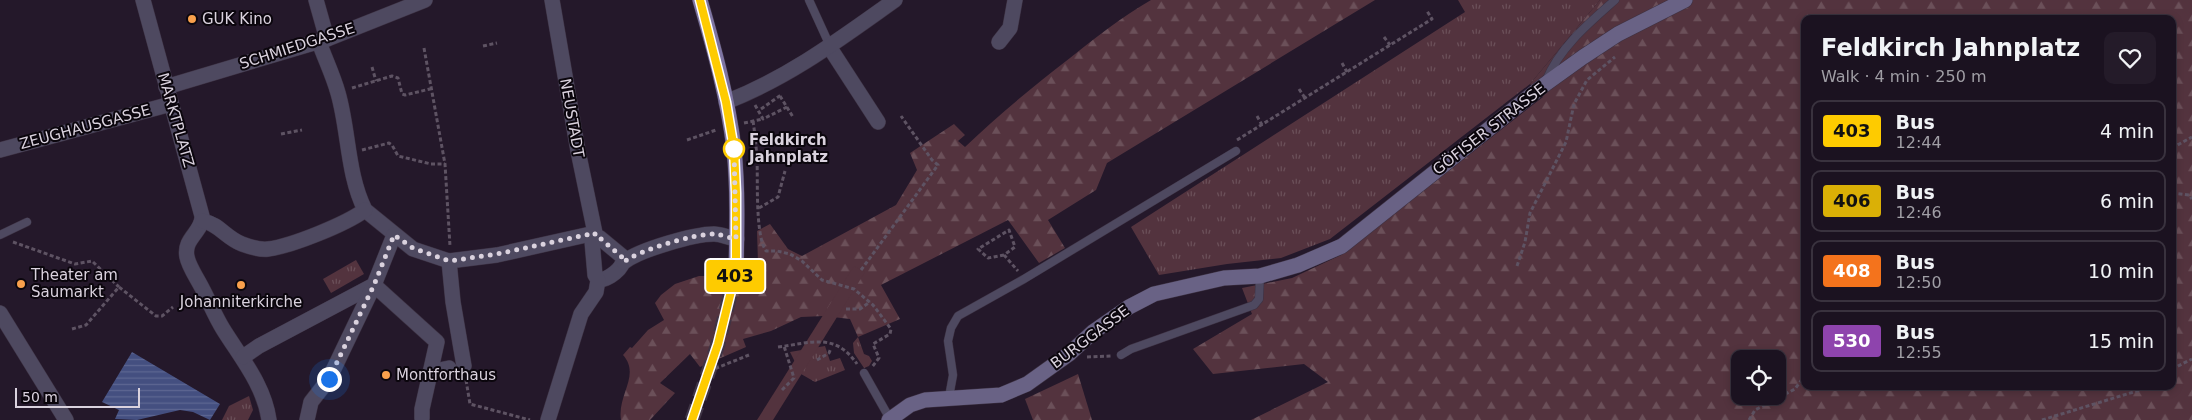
<!DOCTYPE html>
<meta charset="utf-8">
<style>
:root{--surface:#1b1220;--page:#241b29;--text:#f1f3f6;--muted:#a09ea5;--line:#39323e}
body{margin:0;font-family:"DejaVu Sans",sans-serif;background:var(--page);color:var(--text);height:100vh;display:flex;flex-direction:column;font-size:19px;white-space:nowrap}
*{box-sizing:border-box;margin:0}
p{font-size:16px;color:var(--muted)}
.icon{flex:none;width:28px;height:28px;fill:none;stroke:currentColor;stroke-width:2;stroke-linecap:round;stroke-linejoin:round}
.map{position:relative;flex:1;overflow:hidden}
.sheet{position:absolute;left:1801px;top:15px;width:375px;height:375px;display:flex;flex-direction:column;background:var(--surface);border-radius:10px;box-shadow:0 2px 8px #0003,0 0 0 1px var(--line)}
.sheet>*{flex:none}
.badge{padding:0 10px;border-radius:4px;font-size:18px;line-height:32px}
.controls{position:absolute;left:1731px;top:350px;display:grid;gap:10px}
.controls a{display:grid;place-items:center;width:55px;height:55px;border-radius:10px;background:var(--surface);box-shadow:0 2px 8px #0003,0 0 0 1px var(--line);font-size:25px}
.scale{position:absolute;left:15px;bottom:12px;width:125px;box-sizing:border-box;padding-left:5px;border:2px solid #dad2de;border-top:0;font-size:14px;line-height:18px;white-space:nowrap;color:#dad2de;-webkit-text-stroke:4px #0b060d;paint-order:stroke}
.you{position:absolute;width:25px;height:25px;margin:-12px;border:4px solid #fff;border-radius:50%;background:#1a73e8;box-shadow:0 0 0 8px #1a73e833}
.map>.badge{position:absolute;translate:-50% -50%;box-shadow:0 0 0 2px #fff}
.round{display:grid;place-items:center;flex:none;width:52px;height:52px;border-radius:10px;background:var(--page)}
.overview{display:flex;align-items:center;justify-content:space-between;height:85px;padding:0 20px}
h1{font-size:24px;font-weight:700;line-height:38px}
ul{padding:0;list-style:none}
li{display:flex;align-items:center;gap:15px;height:62px;margin:0 10px 8px;padding:0 10px;border:2px solid var(--line);border-radius:10px}
li div{flex:1}
li b{display:block;font-size:19px}
li em{font-style:normal}
li .badge{min-width:55px;font-weight:700;text-align:center}
.map>svg:first-child{display:block}
.grass{fill:url(#grass-tufts)}
.forest{fill:url(#forest-firs);fill-rule:evenodd}
.pitch{fill:#53333e}
.water{fill:url(#water-rules)}
.lines{fill:none;stroke-linecap:round;stroke-linejoin:round}
.primary-tunnel{stroke:#3f3445;stroke-width:15;stroke-dasharray:15 8;stroke-linecap:butt}
.lane-casing{stroke:#3d3243;stroke-width:9}
.street-casing{stroke:#3d3243;stroke-width:16}
.secondary-casing{stroke:#3d3243;stroke-width:16}
.primary-casing{stroke:#3d3243;stroke-width:16}
.path{stroke:#5e5363;stroke-width:3;stroke-dasharray:4 2.5;stroke-linecap:butt}
.lane{stroke:#4e4960;stroke-width:8}
.street{stroke:#4e4960;stroke-width:15}
.secondary{stroke:#696285;stroke-width:15}
.primary{stroke:#7e75a2;stroke-width:15}
.line-casing{stroke:#fff;stroke-width:11}
.line{stroke:#fecb00;stroke-width:8}
.walk{stroke:#dad2de;stroke-width:5;stroke-dasharray:0 9}
.poi-dot{fill:#f9a04c;stroke:#0b060d;stroke-width:2}
.stop-dot{fill:#fff;stroke:#fecb00;stroke-width:2.5}
.labels{text-anchor:middle;dominant-baseline:central;stroke-width:4;stroke-linejoin:round;paint-order:stroke}
.poi-label{font-size:15px;fill:#dad2de;stroke:#0b060d;text-anchor:start}
.street-label{font-size:15px;fill:#dad2de;stroke:#0b060d}
.stop-label{font-size:15px;font-weight:bold;fill:#dad2de;stroke:#0b060d;text-anchor:start}
</style>
<div class="map">
<svg width="2192" height="420" viewBox="0 0 2192 420">
<defs>
<pattern id="grass-tufts" width="24" height="20" patternUnits="userSpaceOnUse" patternTransform="scale(1.25)"><rect width="24" height="20" fill="#53333e"/><path d="M3 7l-1-3M5 7V3M7 7l1-3M15 17l-1-3M17 17v-4M19 17l1-3" fill="none" stroke="#6b5059"/></pattern>
<pattern id="forest-firs" width="22" height="20" patternUnits="userSpaceOnUse" patternTransform="scale(1.25)"><rect width="22" height="20" fill="#53333e"/><path d="M5 1l3.5 6h-7zM16 11l3.5 6h-7z" fill="#6b5059"/></pattern>
<pattern id="water-rules" width="6" height="5" patternUnits="userSpaceOnUse" patternTransform="scale(1.25)"><rect width="6" height="5" fill="#444f80"/><path d="M0 2.5h6" fill="none" stroke="#5e6792"/></pattern>
</defs>
<rect width="100%" height="100%" fill="#24182a"/>
<g class="grass">
<polygon points="1458,0 1600,0 1530,84 1330,239 1281,258 1227,264 1159,275 1131,227 1465,12"/>
<polygon points="356,260 364,274 331,293 323,279"/>
<polygon points="858,337 864,354 869,356 872,361 869,366 864,368 854,353 853,343"/>
<polygon points="825,346 830,361 840,358 845,370 815,382 801,374 790,352"/>
<polygon points="249,396 253,410 248,420 222,420 229,406"/>
</g>
<g class="forest">
<path d="M1151 0H1375L1107 163 1096 190 1048 220 1065 248 1039 263 1008 220 881 285 900 319 858 337 850 319 824 316 801 317 771 331 743 339 746 347 700 367 690 354 660 383 675 393 650 420H621C617 395 641 375 623 355L630 347 632 348 648 330 664 320 655 303 661 295 675 284 699 276H724L758 263 757 231 770 224 788 249 802 256 896 205 917 170 910 153 954 124 965 135 958 141 965 147C998 115 1034 86 1070 58 1096 37 1122 17 1151 0Z"/>
<path d="M1600 0H2192V420H1251L1328 382 1304 364 1213 374 1193 349 1252 314 1242 288 1292 278 1341 255 1543 97 1530 84ZM1805 19H2172V386H1805ZM1740 359H1778V396H1740Z"/>
<polygon points="1078,374 1092,420 1033,420 1025,399"/>
</g>
<polygon class="pitch" points="854,266 865,272 773,420 757,420"/>
<polygon class="water" points="132,352 220,404 210,420 193,412 180,410 137,420 115,419 119,410 102,402"/>
<g class="lines">
<polyline class="primary-tunnel" points="692,420 718,344 736,271"/>
<g class="lane-casing">
<g id="lane">
<polyline points="809,0 830,46"/>
<path d="M1546 81C1559 48 1589 23 1615 0"/>
<polyline points="0,235 27,222"/>
<polyline points="1121,355 1131,349 1254,305 1259,299 1260,276"/>
<polyline points="864,373 890,419"/>
<polyline points="949,397 953,375 948,341 951,328 958,316 1024,279 1236,151"/>
</g>
</g>
<g class="street-casing">
<g id="street">
<path d="M143 0 202 216C203 232 183 238 187 257 189 267 197 278 202 288 209 301 215 316 223 329 241 358 264 385 269 420"/>
<polyline points="316,0 327,39"/>
<path d="M319 42C325 59 333 75 338 93 349 131 347 174 365 210L413 249 449 261 497 255 595 233"/>
<polyline points="999,42 1010,28 1015,0"/>
<polyline points="830,48 878,122"/>
<polyline points="166,87 327,39 425,0"/>
<path d="M726 102C790 77 840 39 895 0"/>
<polyline points="0,150 171,104"/>
<path d="M203 221C219 224 226 238 242 244 250 247 259 250 268 249 292 246 346 224 365 210"/>
<path d="M595 236 600 238 623 257C625 268 608 280 598 280"/>
<polyline points="449,261 453,302 464,366"/>
<path d="M624 262C639 250 694 234 714 234 721 234 729 238 737 239"/>
<polyline points="0,313 66,420"/>
<polyline points="243,357 259,346 374,285 394,235"/>
<polyline points="430,372 449,368"/>
<polyline points="307,420 311,402 329,379 374,285 437,342 422,409 422,418"/>
<polyline points="548,420 581,314 596,292 598,280 595,275 592,241 595,233 578,151 552,0"/>
</g>
</g>
<g class="secondary-casing">
<polyline id="secondary" points="889,420 910,405 925,400 1001,395 1027,384 1069,354 1093,332 1129,307 1154,294 1224,278 1260,276 1298,265 1342,246 1544,85 1583,57 1618,34 1685,0"/>
</g>
<g class="primary-casing">
<path id="primary" d="M700 0C714 48 728 99 734 149 738 189 737 230 736 271"/>
</g>
<g class="path">
<polyline points="1384,37 1390,45"/>
<polyline points="483,46 497,43"/>
<polyline points="424,48 445,164 450,246"/>
<polyline points="1342,63 1347,72"/>
<polyline points="372,67 376,81"/>
<polyline points="352,88 392,76 398,78 402,94 405,95 430,89"/>
<polyline points="1299,89 1305,98"/>
<polyline points="780,96 793,117"/>
<polyline points="755,105 763,119 787,107"/>
<polyline points="761,109 781,95"/>
<polyline points="1257,116 1262,125"/>
<path d="M753 121C755 134 756 146 757 159 758 180 755 235 766 251H777L790 254 802 261 822 280 854 289 873 305 891 329 890 334 873 344 879 358 872 367"/>
<polyline points="744,123 763,119"/>
<polyline points="281,134 302,130"/>
<polyline points="687,140 716,130"/>
<polyline points="1237,140 1432,19 1427,11"/>
<polyline points="2172,148 2192,137"/>
<polyline points="362,150 389,143 392,145 398,156 431,164 445,164"/>
<polyline points="2172,193 2189,195 2192,199"/>
<polyline points="759,208 778,197 785,171"/>
<polyline points="13,242 75,264 92,261 119,287"/>
<polyline points="1004,255 988,258 978,249 1009,230 1015,247 1004,255 1018,271"/>
<polyline points="1517,266 1525,242 1530,213 1566,142 1574,104 1587,80 1615,57"/>
<polyline points="861,270 938,165 932,160 901,116"/>
<polyline points="846,309 860,309 870,302"/>
<polyline points="72,329 86,325 119,287 156,316 162,316 173,307"/>
<path d="M778 347C811 343 835 332 857 364"/>
<polyline points="1087,357 1111,356"/>
<polyline points="817,360 829,353 831,348"/>
<polyline points="2172,369 2192,359"/>
<polyline points="708,379 714,369 749,355"/>
<polyline points="466,380 470,404 530,420"/>
<polyline points="782,390 794,378 784,346"/>
<polyline points="1749,420 1755,410 1795,389 1805,375"/>
<polyline points="2042,420 2140,390 2145,386"/>
</g>
<use href="#lane" class="lane"/>
<use href="#street" class="street"/>
<use href="#secondary" class="secondary"/>
<use href="#primary" class="primary"/>
</g>
<g class="lines">
<g class="line-casing">
<polyline id="line" points="692,420 718,344 736,271 736,193 734,149 726,102 700,0"/>
</g>
<use href="#line" class="line"/>
<path class="walk" d="M329 379 374 285 394 235 413 248 449 261 497 254 595 233V236L600 238 623 258 624 262C639 250 694 234 714 234 721 234 729 238 736 239L734 149"/>
</g>
<g class="poi-dot">
<circle cx="192" cy="19" r="5"/>
<circle cx="21" cy="284" r="5"/>
<circle cx="241" cy="285" r="5"/>
<circle cx="386" cy="375" r="5"/>
</g>
<circle class="stop-dot" cx="734" cy="149" r="10"/>
<g class="labels">
<g class="poi-label">
<text x="202" y="19">GUK Kino</text>
<text x="31" y="275">Theater am<tspan x="31" dy="17">Saumarkt</tspan></text>
<text x="241" y="302" text-anchor="middle">Johanniterkirche</text>
<text x="396" y="375">Montforthaus</text>
</g>
<g class="street-label">
<text transform="translate(297 46) rotate(-18)">SCHMIEDGASSE</text>
<text transform="translate(572 118) rotate(80)">NEUSTADT</text>
<text transform="translate(176 120) rotate(74)">MARKTPLATZ</text>
<text transform="translate(85 127) rotate(-15)">ZEUGHAUSGASSE</text>
<text transform="translate(1489 129) rotate(-38)">GÖFISER STRASSE</text>
<text transform="translate(1090 337) rotate(-37)">BURGGASSE</text>
</g>
<g class="stop-label">
<text x="749" y="140">Feldkirch<tspan x="749" dy="17">Jahnplatz</tspan></text>
</g>
</g>
</svg>
<div class="controls">
<a><svg class="icon" aria-label="locate" viewBox="0 0 24 24"><circle cx="12" cy="12" r="6"/><path d="M12 2v4M12 18v4M2 12h4M18 12h4"/></svg></a>
</div>
<div class="scale">50 m</div>
<div class="you" style="left:329px;top:379px"></div>
<b class="badge" style="left:735px;top:276px;background:#fecb00;color:#111">403</b>
<section class="sheet">
<div class="overview"><div><h1>Feldkirch Jahnplatz</h1><p>Walk · 4 min · 250 m</p></div><a class="round"><svg class="icon" aria-label="heart" viewBox="0 0 24 24"><path d="M12 20l-8-8c-3-5 5-10 8-4 3-6 11-1 8 4z"/></svg></a></div>
<ul>
<li><span class="badge" style="background:#fecb00;color:#111">403</span><div><b>Bus</b><p>12:44</p></div><em>4 min</em></li>
<li><span class="badge" style="background:#dab006;color:#111">406</span><div><b>Bus</b><p>12:46</p></div><em>6 min</em></li>
<li><span class="badge" style="background:#f4731c;color:#fff">408</span><div><b>Bus</b><p>12:50</p></div><em>10 min</em></li>
<li><span class="badge" style="background:#8e44ad;color:#fff">530</span><div><b>Bus</b><p>12:55</p></div><em>15 min</em></li>
</ul>
</section>
</div>
